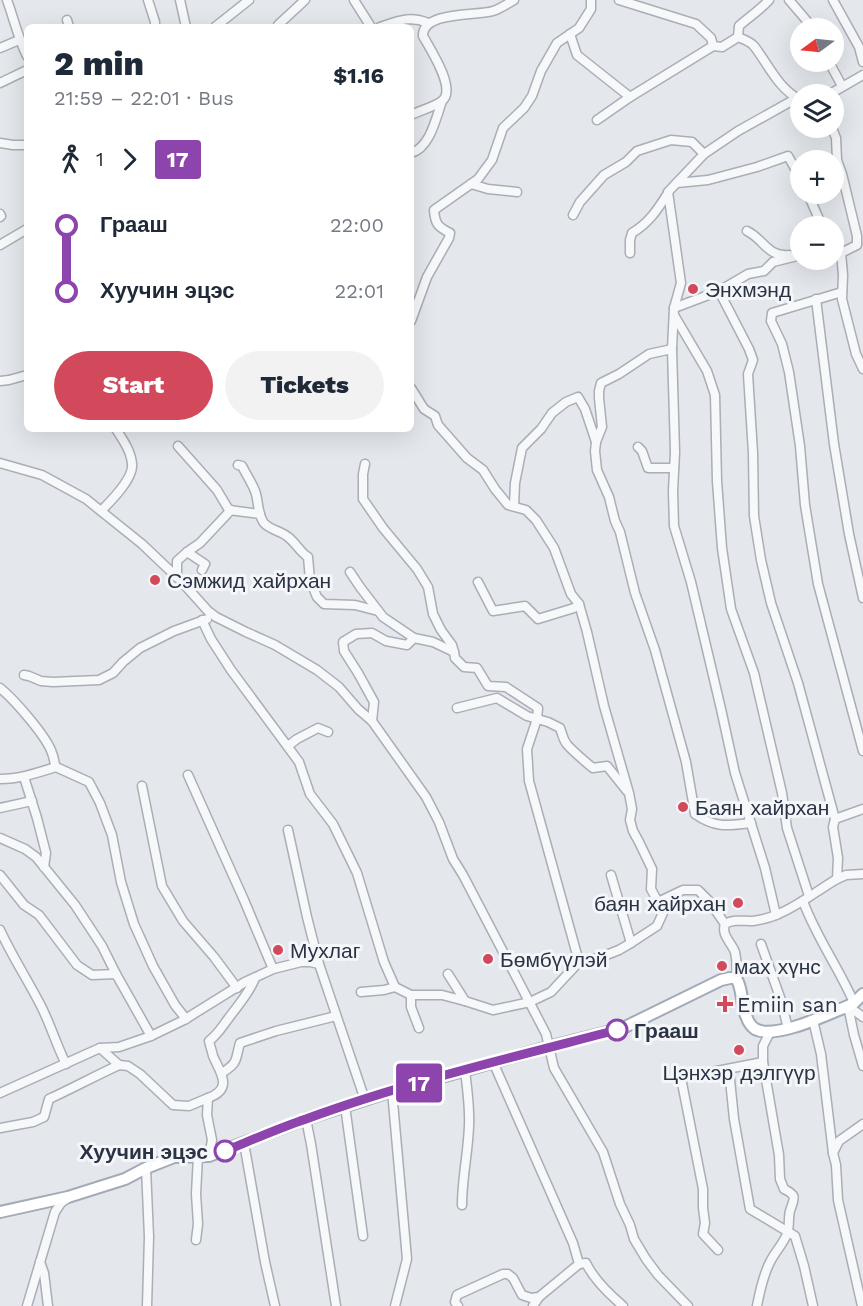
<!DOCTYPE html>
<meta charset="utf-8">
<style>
:root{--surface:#fff;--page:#f2f2f3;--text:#1f2937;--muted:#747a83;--accent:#d1495b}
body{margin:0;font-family:"Work Sans",sans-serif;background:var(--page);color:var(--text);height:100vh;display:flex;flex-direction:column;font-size:22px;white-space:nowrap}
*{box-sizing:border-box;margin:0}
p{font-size:20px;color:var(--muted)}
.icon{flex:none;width:33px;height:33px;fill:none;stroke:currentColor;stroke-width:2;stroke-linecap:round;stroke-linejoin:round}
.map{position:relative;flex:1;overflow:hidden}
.panel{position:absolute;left:24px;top:24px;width:390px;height:408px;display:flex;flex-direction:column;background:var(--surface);border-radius:9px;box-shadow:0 6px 24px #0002}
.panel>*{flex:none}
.badge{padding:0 12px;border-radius:4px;font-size:21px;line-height:39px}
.needle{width:39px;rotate:255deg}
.buttons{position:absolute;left:790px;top:18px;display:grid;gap:12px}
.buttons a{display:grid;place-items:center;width:54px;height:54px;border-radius:50%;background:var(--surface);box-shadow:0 6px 24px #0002;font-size:30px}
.map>.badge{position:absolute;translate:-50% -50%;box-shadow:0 0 0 3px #fff}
.legs{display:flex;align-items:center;gap:9px;height:66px;padding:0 30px;font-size:20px}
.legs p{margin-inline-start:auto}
.overview{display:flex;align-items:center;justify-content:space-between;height:102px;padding:0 30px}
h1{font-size:33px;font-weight:800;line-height:45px}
.primary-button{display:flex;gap:12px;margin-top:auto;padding:12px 30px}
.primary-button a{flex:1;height:69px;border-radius:36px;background:var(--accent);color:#fff;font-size:24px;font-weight:800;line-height:69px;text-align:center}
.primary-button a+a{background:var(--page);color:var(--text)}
ul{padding:0 30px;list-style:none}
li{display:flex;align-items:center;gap:21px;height:66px;font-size:22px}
li i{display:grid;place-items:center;width:9px;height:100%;margin:0 8px;background:currentColor}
li i::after{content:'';width:15px;height:15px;margin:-8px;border:4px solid;border-radius:50%;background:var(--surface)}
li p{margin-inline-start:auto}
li:first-child i{background:linear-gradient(#0000 50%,currentColor 0)}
li:last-child i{background:linear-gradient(currentColor 50%,#0000 0)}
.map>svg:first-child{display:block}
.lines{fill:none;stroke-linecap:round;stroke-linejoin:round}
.minor-casing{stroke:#a9aeb7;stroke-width:11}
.major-casing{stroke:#a3abb8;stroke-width:14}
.minor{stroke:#f7f8fa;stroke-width:8}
.major{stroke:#fff;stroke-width:10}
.line-1-casing{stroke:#fff;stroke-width:14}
.line-1{stroke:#8e44ad;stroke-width:9}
.poi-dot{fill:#d1495b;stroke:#f4f6f9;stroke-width:2}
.stop-1-dot{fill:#fff;stroke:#8e44ad;stroke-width:3}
.labels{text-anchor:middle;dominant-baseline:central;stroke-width:6;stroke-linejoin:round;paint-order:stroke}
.poi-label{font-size:21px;fill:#2b3445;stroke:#f4f6f9;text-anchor:start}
.stop-label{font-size:21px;font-weight:bold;fill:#2b3445;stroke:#f4f6f9;text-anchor:start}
</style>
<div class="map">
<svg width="863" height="1306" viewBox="0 0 863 1306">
<rect width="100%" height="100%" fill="#e4e7ec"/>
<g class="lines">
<g class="minor-casing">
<g id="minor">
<path d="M7 0C14 19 18 38 27 56"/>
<polyline points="148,0 155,22 155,27"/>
<polyline points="180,0 186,27"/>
<polyline points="354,0 371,27"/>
<polyline points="619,0 696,24 711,38 713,46"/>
<polyline points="789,0 813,28"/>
<polyline points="833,0 859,47 863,62"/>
<polyline points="67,20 69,27"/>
<polyline points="278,25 305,0"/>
<polyline points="215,27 249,0"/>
<path d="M380 27C398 21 410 15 428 23"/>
<polyline points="570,34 577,55 630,97"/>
<path d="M738 37 739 26C749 17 760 10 769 0"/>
<polyline points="0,48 19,40"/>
<polyline points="829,62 842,86"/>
<polyline points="0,83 27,70"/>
<polyline points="830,94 863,75"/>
<path d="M411 115C419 111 436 106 442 101 457 89 430 49 423 36 422 11 477 16 493 11 500 9 507 4 514 0"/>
<path d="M597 120 630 97 713 46 722 47 738 37C743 39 751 42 754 46 768 64 779 90 801 100"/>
<polyline points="832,128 836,138 837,160 842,174 857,236 857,245 841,253 843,275 842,299 856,354 863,369"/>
<polyline points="0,143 13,145 27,145"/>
<path d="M411 153C430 148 436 118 442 101"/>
<polyline points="677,183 708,180 757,167 788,156 801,179"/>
<polyline points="471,184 488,189 517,192"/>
<polyline points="808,194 822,226"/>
<polyline points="0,214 1,216 0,217"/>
<polyline points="573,215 580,202 604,175 626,162 637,151 671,140 692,142 704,154"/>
<path d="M747 231C764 239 767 257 789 255"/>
<polyline points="0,245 27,229"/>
<path d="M630 253V240L632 233C649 223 658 209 668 193"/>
<polyline points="719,291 749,349 753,360 748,374 753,453 754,516 761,560 771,603 798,683 835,819"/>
<polyline points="842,292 772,313 771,321 782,344 789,372 800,446 805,505 818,584 863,751"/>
<polyline points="816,299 834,444 849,534 863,598"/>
<polyline points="674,308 719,291 748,274 764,271 773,262 801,255"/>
<polyline points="674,315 707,371 715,395 717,481 722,548 731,609 754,673 782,793 787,828 809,896"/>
<path d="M411 321 427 277 449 238 450 233C438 227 435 224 434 210L478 179 492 160 503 128 524 108 532 96 541 71 557 43 579 28 591 9V0"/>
<polyline points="0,381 9,380 27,375"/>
<polyline points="411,388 424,409 435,416 438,425 467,458 483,470 495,489 508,505 526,510 536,520 554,548 571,594 579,604 587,632 604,706 629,793 632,809 630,820 633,831 639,842 652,869 651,889 658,902 683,890 698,890 709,901 725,924"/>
<path d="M596 442 595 451 597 470 609 497 615 521 620 532 635 593 655 650 686 762 695 814C715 828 727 826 751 823"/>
<polyline points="178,446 217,490 229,510 260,514"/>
<polyline points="638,447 642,451 648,468 674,468"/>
<polyline points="0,463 42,475 86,499 142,544 182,582 208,611 216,617 246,632 275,645 317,670 339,687 358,709 372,721 426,797 439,822 453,859 463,875 546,1034 554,1068 603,1152 620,1204 630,1225 634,1239 646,1259 658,1275 688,1306"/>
<polyline points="365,464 363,474 363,499 383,528 417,569 428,587 433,614 441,630 452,645 454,652"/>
<path d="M238 465 242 466C246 474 252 483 255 491 259 501 257 514 264 523 270 530 281 531 288 537 296 543 300 552 308 557L310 580 317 597 324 604 355 605 378 611"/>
<polyline points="514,506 515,483 522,448 541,429 552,413 566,402 578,397 585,409 596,442 602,427 599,398 599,391 601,383 619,374 649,354 672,349"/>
<path d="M101 511C111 501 134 478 132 464 131 451 123 440 116 429"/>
<polyline points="187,552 200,543 231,510"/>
<polyline points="350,572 360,587 383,617 414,638"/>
<polyline points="177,577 177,561 187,552 205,564 202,570"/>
<polyline points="478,582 493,611 525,606 538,619 574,608 579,604"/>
<polyline points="202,620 211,639 231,670 299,762 310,794 333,824 357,873 384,962 395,987"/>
<polyline points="24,675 29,676 41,681 53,682 99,680 113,673 123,662 140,648 174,631 207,619"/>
<path d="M0 688C14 699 47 737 52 753 54 757 54 763 56 767"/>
<path d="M457 708 497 698 527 716 548 722 560 728C562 733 563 739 566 743 568 747 589 765 593 768L607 766 627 791"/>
<polyline points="372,721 374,702 358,673 344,651 343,642 356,634 372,633 386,641 407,645 414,638 433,642 454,652 455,658 464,667 477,668 488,686 506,687 538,708 537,719 527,749 529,781 579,962"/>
<polyline points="288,746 297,739 318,728 328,732"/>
<polyline points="188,775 244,900 273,969"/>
<polyline points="24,777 37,818 46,853 44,867"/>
<path d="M0 779C19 779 37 773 56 767L89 782 100 803 112 835 121 882 134 924 153 966 175 1005 186 1019"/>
<polyline points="142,786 162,886 183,921 214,957 237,988"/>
<polyline points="0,808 32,801"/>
<polyline points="288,830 307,917 319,964"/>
<polyline points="0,838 25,849 36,857 75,905 102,946 116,974"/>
<polyline points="0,875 24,905 39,915 77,965 92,975 116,974 151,1036"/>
<polyline points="611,875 631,943"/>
<polyline points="837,879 846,875 863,874"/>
<path d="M803 901C816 937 839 968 854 1003"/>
<polyline points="776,915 765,868 735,773 721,709 691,582 674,526 673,491 675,452 672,349 674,308 681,283 668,192 704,154 738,131 797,98"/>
<path d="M0 930C12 956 27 979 40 1004 50 1023 56 1044 66 1064"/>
<polyline points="761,944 781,1000 788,1029"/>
<polyline points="448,974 465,1001 493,1010 530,1002 551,992 579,962 601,957 619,950 631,943 657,926 670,897"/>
<path d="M736 978C737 969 737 961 735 952 731 942 721 935 725 924 734 919 742 921 753 921 760 920 769 918 776 915 797 907 818 890 837 879L838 858 833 827 835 819 863 809"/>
<polyline points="361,992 384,990 395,987 411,995 442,995 465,1001"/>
<polyline points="411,995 411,1007 419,1028"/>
<polyline points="848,1006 854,1035 863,1066"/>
<polyline points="848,1006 863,1017"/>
<polyline points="813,1020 821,1054 833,1153 836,1165 838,1200 862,1306"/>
<polyline points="100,1048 119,1065 128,1066 140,1074 173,1105 189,1106 208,1098 207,1115 212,1140 209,1156"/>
<polyline points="493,1062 573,1243 579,1264 539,1297 533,1306"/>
<polyline points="729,1070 734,1119 750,1209 795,1236 804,1266 813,1306"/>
<path d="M222 1073C239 1062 235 1060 240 1043L276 1031 336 1016"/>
<polyline points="392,1091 407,1259 395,1306"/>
<polyline points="0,1093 100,1048 119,1047 151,1036 184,1020 245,982 273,969 301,962 310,962 319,964 365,1100"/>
<path d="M208 1098C234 1089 220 1072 213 1056 212 1051 210 1046 209 1041 218 1034 221 1028 228 1019 238 1005 249 994 255 978"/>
<polyline points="345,1106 363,1236"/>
<polyline points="306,1119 311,1144 336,1306"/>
<path d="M0 1128 33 1122 44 1117 49 1099C73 1088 95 1076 119 1065"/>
<polyline points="244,1143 265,1262 275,1306"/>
<polyline points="833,1153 839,1141 863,1124"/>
<polyline points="146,1168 149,1237 147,1306"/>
<path d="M462 1205C462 1179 468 1153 469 1126 470 1107 467 1089 465 1070"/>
<polyline points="196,1240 198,1224 196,1194 198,1156"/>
<polyline points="718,1250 703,1234 705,1223 703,1208 703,1189 681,1078 763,1062 763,1046 770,1032"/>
<polyline points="40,1262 44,1273 48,1306"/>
<path d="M579 1264 586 1263C594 1280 609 1294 623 1306"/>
<polyline points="27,1306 55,1212 61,1203 68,1198"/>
<polyline points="458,1306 455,1302 457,1295 503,1274 508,1274 513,1278 522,1295 531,1298 539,1297"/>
<path d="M757 1306C760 1290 763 1276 770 1262 775 1252 783 1244 787 1234 790 1227 788 1218 790 1211 794 1198 798 1196 784 1189L780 1179 779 1155 763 1062"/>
</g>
</g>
<g class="major-casing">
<path id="major" d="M0 1212 68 1197 125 1179 146 1168 174 1157 209 1156 306 1119 392 1091 548 1047 623 1028 721 980 730 978H736C744 991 740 1005 747 1018 748 1022 752 1027 755 1029 775 1040 828 1014 848 1006L854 1003 863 994"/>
</g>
<use href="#minor" class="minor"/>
<use href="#major" class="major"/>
</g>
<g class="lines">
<g class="line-1-casing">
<path id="line-1" d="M225 1151C252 1140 279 1128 306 1119 407 1082 513 1057 617 1030"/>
</g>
<use href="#line-1" class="line-1"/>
</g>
<g class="poi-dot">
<circle cx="693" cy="289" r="6"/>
<circle cx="155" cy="580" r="6"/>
<circle cx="683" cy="807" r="6"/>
<circle cx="738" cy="903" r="6"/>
<circle cx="278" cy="950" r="6"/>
<circle cx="488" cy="959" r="6"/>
<circle cx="722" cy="966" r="6"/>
<path d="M722 995h6v6h6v6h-6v6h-6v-6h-6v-6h6z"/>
<circle cx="739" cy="1050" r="6"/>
</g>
<g class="stop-1-dot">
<circle cx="617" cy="1030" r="10"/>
<circle cx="225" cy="1151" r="10"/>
</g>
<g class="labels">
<g class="poi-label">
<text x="705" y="289">Энхмэнд</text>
<text x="167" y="580">Сэмжид хайрхан</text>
<text x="695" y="807">Баян хайрхан</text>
<text x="726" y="903" text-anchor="end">баян хайрхан</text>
<text x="290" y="950">Мухлаг</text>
<text x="500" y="959">Бөмбүүлэй</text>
<text x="734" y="966">мах хүнс</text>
<text x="737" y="1004">Emiin san</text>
<text x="739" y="1072" text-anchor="middle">Цэнхэр дэлгүүр</text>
</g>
<g class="stop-label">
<text x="634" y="1030">Грааш</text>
<text x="208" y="1151" text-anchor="end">Хуучин эцэс</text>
</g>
</g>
</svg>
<div class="buttons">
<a><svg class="needle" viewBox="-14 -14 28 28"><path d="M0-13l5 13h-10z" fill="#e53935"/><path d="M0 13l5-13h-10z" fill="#747a83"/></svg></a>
<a><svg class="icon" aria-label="layers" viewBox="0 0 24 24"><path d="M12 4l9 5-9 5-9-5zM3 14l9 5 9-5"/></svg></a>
<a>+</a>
<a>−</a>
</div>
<b class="badge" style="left:419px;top:1083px;background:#8e44ad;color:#fff">17</b>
<section class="panel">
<div class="overview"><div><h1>2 min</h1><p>21:59 – 22:01 · Bus</p></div><b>$1.16</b></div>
<div class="legs"><svg class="icon" aria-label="walk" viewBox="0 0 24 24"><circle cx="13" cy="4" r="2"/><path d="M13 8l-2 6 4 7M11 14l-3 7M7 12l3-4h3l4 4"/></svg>1<svg class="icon" aria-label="forward" viewBox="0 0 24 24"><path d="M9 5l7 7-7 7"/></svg><b class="badge" style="background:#8e44ad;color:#fff">17</b></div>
<ul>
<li><i style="color:#8e44ad"></i><b>Грааш</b><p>22:00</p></li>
<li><i style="color:#8e44ad"></i><b>Хуучин эцэс</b><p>22:01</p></li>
</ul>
<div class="primary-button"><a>Start</a><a>Tickets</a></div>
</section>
</div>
